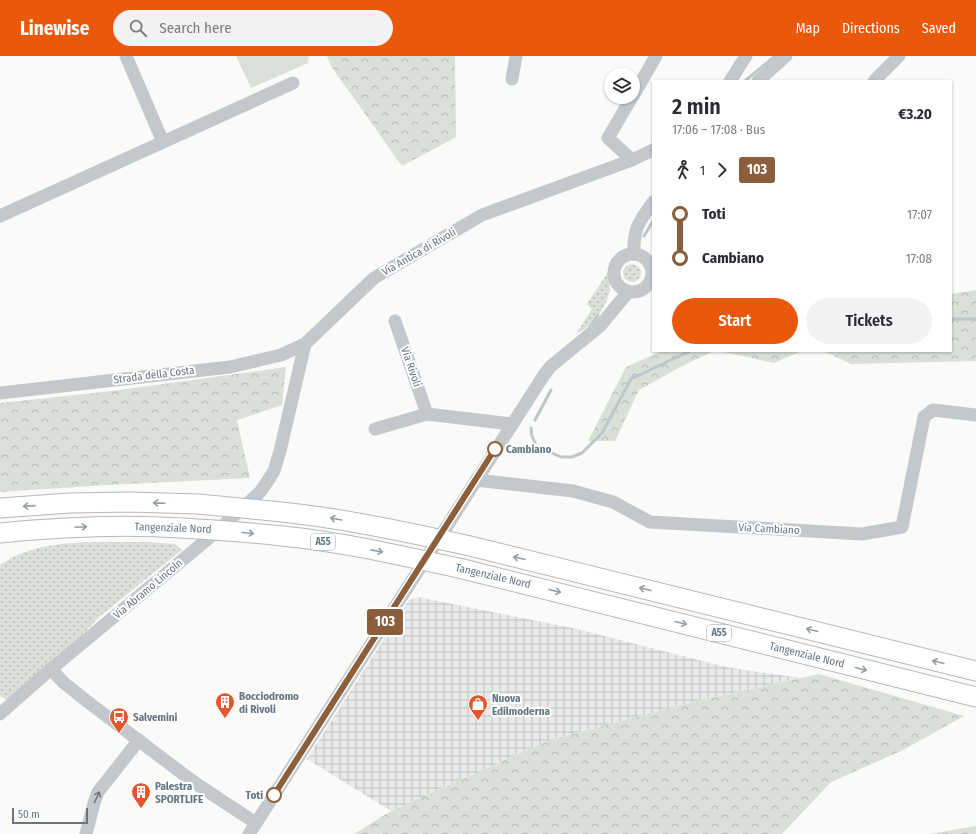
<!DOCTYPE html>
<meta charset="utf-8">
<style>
:root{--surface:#fff;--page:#f2f2f3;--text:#2b2b33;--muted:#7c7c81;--accent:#ea580c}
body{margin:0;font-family:"Fira Sans Condensed",sans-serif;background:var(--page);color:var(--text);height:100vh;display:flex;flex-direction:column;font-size:15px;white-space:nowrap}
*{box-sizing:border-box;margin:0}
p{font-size:13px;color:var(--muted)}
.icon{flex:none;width:22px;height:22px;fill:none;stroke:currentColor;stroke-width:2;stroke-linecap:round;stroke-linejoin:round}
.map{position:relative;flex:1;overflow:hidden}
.sheet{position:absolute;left:652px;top:24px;width:300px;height:272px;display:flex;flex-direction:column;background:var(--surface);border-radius:0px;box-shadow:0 1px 3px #0004}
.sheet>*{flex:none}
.badge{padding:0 8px;border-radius:3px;font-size:14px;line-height:26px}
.buttons{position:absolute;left:604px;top:12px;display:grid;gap:8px}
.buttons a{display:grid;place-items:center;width:36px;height:36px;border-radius:50%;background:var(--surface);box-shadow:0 1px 3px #0004;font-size:20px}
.scale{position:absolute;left:12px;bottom:10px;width:76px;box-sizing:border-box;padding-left:4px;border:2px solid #657683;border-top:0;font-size:11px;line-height:14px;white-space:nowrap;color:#657683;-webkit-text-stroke:3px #fff;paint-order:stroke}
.map>.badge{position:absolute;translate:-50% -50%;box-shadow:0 0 0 2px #fff}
.legs{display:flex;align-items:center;gap:6px;height:44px;padding:0 20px;font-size:13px}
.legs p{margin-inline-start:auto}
.overview{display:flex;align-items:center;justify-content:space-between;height:68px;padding:0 20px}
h1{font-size:22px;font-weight:600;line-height:30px}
.action{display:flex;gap:8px;margin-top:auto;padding:8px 20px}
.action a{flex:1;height:46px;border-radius:24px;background:var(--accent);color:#fff;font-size:16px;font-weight:600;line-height:46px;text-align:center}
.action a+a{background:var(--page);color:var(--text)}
ul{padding:0 20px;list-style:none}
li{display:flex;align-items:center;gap:14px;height:44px;font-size:15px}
li i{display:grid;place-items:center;width:6px;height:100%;margin:0 5px;background:currentColor}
li i::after{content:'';width:10px;height:10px;margin:-5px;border:3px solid;border-radius:50%;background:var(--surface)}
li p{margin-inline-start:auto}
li:first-child i{background:linear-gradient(#0000 50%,currentColor 0)}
li:last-child i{background:linear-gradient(currentColor 50%,#0000 0)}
header{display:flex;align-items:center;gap:24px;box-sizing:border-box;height:56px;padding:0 20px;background:var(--accent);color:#fff}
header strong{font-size:19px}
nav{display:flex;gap:22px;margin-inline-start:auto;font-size:14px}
.search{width:280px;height:36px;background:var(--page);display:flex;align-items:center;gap:10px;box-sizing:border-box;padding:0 14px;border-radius:22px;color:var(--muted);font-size:15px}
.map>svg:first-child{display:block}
.industrial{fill:url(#industrial-grid)}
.grass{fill:url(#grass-dots)}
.forest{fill:url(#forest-crowns)}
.park{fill:#dadfd7}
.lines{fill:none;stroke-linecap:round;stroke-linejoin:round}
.stream{stroke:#bbc7cb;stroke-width:3}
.highway-casing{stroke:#b4b9bd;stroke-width:21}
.minor{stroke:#c3c8cc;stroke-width:13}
.highway{stroke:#fff;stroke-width:19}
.highway-bridge-casing{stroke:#b4b9bd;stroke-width:21;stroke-linecap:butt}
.highway-bridge{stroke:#fff;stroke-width:19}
.oneway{stroke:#939fa8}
.oneway2{stroke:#6a7a87}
.line-1-casing{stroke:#fff;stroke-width:9}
.line-1{stroke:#8b5e3c;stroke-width:6}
.stop-1-dot{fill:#fff;stroke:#8b5e3c;stroke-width:2}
.labels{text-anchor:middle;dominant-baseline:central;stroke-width:4;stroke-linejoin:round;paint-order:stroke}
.shield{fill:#fff;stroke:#939fa8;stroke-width:1}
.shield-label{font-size:10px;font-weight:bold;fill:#657683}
.street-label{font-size:11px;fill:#657683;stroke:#fff}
.stop-label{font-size:11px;font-weight:bold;fill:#657683;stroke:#fff;text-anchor:start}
.poi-label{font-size:11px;font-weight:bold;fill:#657683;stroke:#fff;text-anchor:start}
</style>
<header>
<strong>Linewise</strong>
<div class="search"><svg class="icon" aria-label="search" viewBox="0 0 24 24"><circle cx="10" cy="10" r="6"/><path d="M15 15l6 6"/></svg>Search here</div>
<nav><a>Map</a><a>Directions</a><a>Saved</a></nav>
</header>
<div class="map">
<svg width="976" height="778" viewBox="0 0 976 778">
<defs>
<pattern id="industrial-grid" width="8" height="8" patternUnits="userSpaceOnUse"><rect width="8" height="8" fill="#e8e9e9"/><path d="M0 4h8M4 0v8" fill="none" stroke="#c0c1c2"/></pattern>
<pattern id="grass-dots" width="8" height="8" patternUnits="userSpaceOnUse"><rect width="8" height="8" fill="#dadfd7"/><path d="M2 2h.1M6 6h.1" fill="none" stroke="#b4b9b4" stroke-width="1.8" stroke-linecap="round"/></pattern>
<pattern id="forest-crowns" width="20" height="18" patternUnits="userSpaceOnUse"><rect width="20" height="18" fill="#dadfd7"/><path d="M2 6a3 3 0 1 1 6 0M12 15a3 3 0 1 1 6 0" fill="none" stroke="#b4b9b4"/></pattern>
</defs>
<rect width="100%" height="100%" fill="#fafaf8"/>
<polygon class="industrial" points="418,541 577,573 726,611 800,622 697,645 550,684 391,755 307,703 409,544"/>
<g class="grass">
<circle cx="632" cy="217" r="9"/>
<path d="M608 216C609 221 610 227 610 232 608 250 593 271 576 278L592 253 587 248Z"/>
<path d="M147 486 175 488 182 494 99 561 86 575 7 644 0 640V509C41 480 99 487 147 486Z"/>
</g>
<g class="forest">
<polygon points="327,0 455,0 456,81 402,110 331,10"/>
<polygon points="976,234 976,305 851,308 824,295 951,295 951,238"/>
<polygon points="662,295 714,295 684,309 639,334 615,385 588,385 626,311"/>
<polygon points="719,295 802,295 774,307"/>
<polygon points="286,311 282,349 237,364 250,422 107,429 0,436 0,347 112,335"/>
<polygon points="819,618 964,660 903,694 831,726 782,778 354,778 391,755 550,684 697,645"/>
<polygon points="976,770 976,778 929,778"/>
</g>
<polygon class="park" points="236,0 309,0 308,7 251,32"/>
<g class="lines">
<g class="stream">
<polyline points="745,25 775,0"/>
<polyline points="644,180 653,165"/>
<polyline points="951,263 976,263"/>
<polyline points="590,271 598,259"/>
<polyline points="535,364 551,334"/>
<polyline points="531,372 532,380 535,387 534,389 561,401 572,401 582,397 602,377 631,323 690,295"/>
</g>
<g class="highway-casing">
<g id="highway">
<polyline points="0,452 70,447 130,446 198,448"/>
<path d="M0 477C60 471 121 468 181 472"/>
<polyline points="470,490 976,615"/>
<polyline points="463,513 976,641"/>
</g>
</g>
<g class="minor">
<polyline points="126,0 163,86"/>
<polyline points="512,23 516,0"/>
<polyline points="730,25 746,0"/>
<polyline points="758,25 786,0"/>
<polyline points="874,25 899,0"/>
<polyline points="633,40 656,0"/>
<polyline points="632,104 608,82 632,41"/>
<polyline points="0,160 293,27"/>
<circle cx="633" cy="217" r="19"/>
<path d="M634 198C633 172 639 166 653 146"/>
<polyline points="395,265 427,358 511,368"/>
<polyline points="0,337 230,311 281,299 305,288"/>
<polyline points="375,373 427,358"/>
<polyline points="476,424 573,435 613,446 650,466 862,478 902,471 924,361 933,354 976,359"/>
<polyline points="51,613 64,627 88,646 195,727 256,767"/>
<polyline points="0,658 51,613 215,477 260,436 267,426 274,415 280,395 305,288 374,222 482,159 632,104 653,94"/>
<polyline points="86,778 94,747 98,736 139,684"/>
<polyline points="249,778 544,319 551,310 600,270 628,236"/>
</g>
<use href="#highway" class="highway"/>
<g class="highway-bridge-casing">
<g id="highway-bridge">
<path d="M198 448C239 452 280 455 321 461 371 468 421 479 470 490"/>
<path d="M181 472C215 474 248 476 282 480 343 486 403 500 463 513"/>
</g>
</g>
<use href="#highway-bridge" class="highway-bridge"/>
</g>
<defs><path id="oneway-shaft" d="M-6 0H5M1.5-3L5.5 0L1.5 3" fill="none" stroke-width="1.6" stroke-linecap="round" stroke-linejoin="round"/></defs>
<g class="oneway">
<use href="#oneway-shaft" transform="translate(159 447) rotate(-178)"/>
<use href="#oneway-shaft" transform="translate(29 450) rotate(176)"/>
<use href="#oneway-shaft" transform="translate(336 463) rotate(-170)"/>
<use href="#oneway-shaft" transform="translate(81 471) rotate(-3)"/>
<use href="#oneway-shaft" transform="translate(248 477) rotate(5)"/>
<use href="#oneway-shaft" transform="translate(377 495) rotate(11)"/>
<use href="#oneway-shaft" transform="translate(519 502) rotate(-166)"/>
<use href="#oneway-shaft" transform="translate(645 533) rotate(-166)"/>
<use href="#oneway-shaft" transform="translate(555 535) rotate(14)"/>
<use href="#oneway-shaft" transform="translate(681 567) rotate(14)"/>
<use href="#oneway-shaft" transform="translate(812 574) rotate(-166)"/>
<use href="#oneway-shaft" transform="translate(938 606) rotate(-166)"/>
<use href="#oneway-shaft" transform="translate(861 613) rotate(14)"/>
</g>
<use class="oneway2" href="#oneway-shaft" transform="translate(97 741) rotate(-65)"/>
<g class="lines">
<g class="line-1-casing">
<polyline id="line-1" points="274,739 495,393"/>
</g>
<use href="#line-1" class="line-1"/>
</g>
<defs>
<g id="building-pin" transform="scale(1)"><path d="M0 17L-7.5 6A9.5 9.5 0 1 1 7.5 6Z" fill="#e4572e" stroke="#fff"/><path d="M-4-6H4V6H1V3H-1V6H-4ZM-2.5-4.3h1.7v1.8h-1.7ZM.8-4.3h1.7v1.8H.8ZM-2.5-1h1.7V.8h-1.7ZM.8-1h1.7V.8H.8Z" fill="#fff"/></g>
<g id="shop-pin" transform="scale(1)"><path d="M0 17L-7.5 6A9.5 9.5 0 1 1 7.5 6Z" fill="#e4572e" stroke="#fff"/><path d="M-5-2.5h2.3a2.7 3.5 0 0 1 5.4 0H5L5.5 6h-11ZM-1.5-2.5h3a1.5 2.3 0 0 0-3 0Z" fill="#fff"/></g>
<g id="bus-pin" transform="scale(1)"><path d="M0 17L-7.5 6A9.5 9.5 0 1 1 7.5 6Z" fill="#e4572e" stroke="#fff"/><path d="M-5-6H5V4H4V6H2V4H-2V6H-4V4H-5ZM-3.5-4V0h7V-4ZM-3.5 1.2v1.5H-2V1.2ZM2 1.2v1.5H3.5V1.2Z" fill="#fff"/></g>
</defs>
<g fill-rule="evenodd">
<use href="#building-pin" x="225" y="646"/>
<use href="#shop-pin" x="478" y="648"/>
<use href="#bus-pin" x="119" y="661"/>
<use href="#building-pin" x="141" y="736"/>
</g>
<g class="stop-1-dot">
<circle cx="495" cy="393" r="7"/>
<circle cx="274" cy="739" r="7"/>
</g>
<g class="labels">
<g class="shield">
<rect x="311" y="478" width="24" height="16" rx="3"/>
<rect x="707" y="569" width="24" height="16" rx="3"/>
</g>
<g class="shield-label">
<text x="323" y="486">A55</text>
<text x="719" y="577">A55</text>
</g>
<g class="street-label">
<text transform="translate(419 196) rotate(-30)">Via Antica di Rivoli</text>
<text transform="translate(411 311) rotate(71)">Via Rivoli</text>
<text transform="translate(154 319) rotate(-7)">Strada della Costa</text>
<text transform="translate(173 472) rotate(2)">Tangenziale Nord</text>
<text transform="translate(769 473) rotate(3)">Via Cambiano</text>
<text transform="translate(493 520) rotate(13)">Tangenziale Nord</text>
<text transform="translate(148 533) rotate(-40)">Via Abramo Lincoln</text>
<text transform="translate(807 599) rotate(14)">Tangenziale Nord</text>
</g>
<g class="stop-label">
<text x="506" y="393">Cambiano</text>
<text x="263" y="739" text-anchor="end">Toti</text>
</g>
<g class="poi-label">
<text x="239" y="640">Bocciodromo<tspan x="239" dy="13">di Rivoli</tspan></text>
<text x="492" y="642">Nuova<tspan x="492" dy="13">Edilmoderna</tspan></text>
<text x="133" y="661">Salvemini</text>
<text x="155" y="730">Palestra<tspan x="155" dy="13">SPORTLIFE</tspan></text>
</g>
</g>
</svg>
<div class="buttons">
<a><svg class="icon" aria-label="layers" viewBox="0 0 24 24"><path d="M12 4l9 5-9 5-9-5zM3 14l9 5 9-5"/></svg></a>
</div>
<div class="scale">50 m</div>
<b class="badge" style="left:385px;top:566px;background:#8b5e3c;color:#fff">103</b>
<section class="sheet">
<div class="overview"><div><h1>2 min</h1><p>17:06 – 17:08 · Bus</p></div><b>€3.20</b></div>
<div class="legs"><svg class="icon" aria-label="walk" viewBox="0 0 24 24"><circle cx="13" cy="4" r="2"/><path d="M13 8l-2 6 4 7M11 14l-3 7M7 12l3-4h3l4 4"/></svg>1<svg class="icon" aria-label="forward" viewBox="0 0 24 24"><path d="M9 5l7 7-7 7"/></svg><b class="badge" style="background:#8b5e3c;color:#fff">103</b></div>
<ul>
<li><i style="color:#8b5e3c"></i><b>Toti</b><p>17:07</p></li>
<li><i style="color:#8b5e3c"></i><b>Cambiano</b><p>17:08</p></li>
</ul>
<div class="action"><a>Start</a><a>Tickets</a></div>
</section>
</div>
